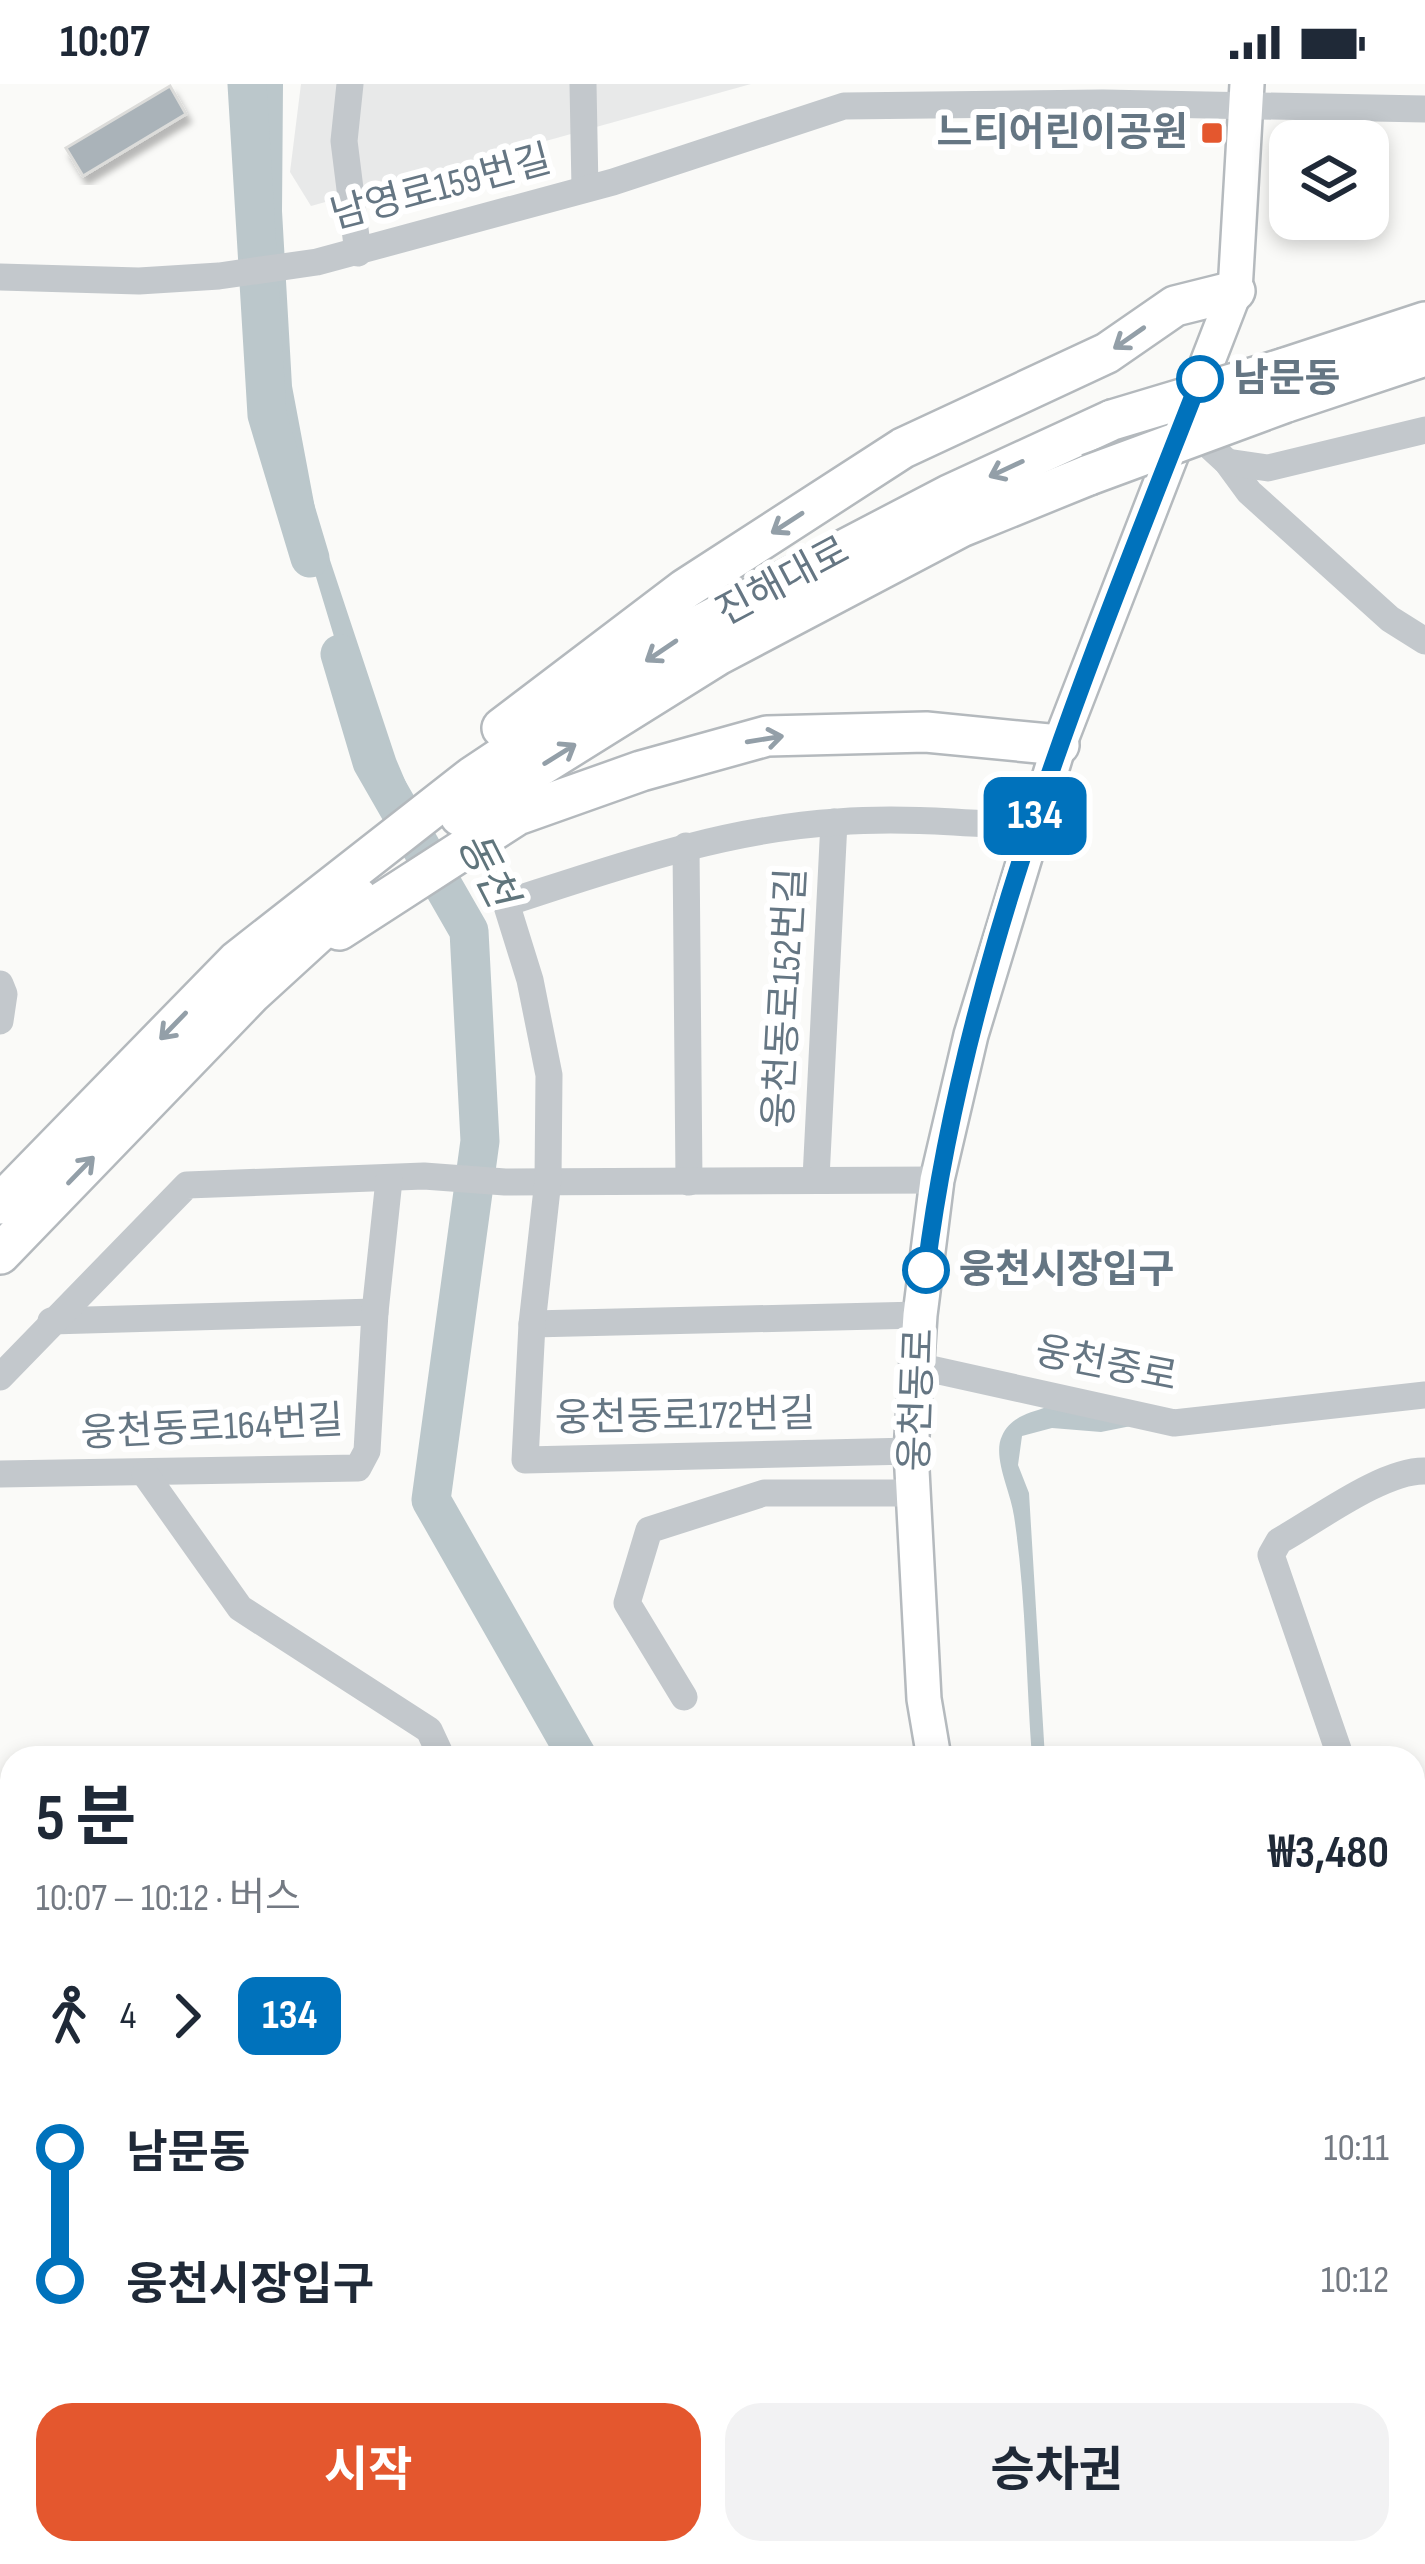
<!DOCTYPE html>
<html lang="ko">
<meta charset="utf-8">
<style>
:root{--surface:#fff;--page:#f2f2f3;--text:#1f2937;--muted:#747a83;--accent:#e4572e}
body{margin:0;font-family:"Sofia Sans Condensed","Noto Sans KR",sans-serif;background:var(--page);color:var(--text);height:100vh;display:flex;flex-direction:column;font-size:45px;white-space:nowrap}
*{box-sizing:border-box;margin:0}
p{font-size:39px;color:var(--muted)}
.icon{flex:none;width:66px;height:66px;fill:none;stroke:currentColor;stroke-width:2;stroke-linecap:round;stroke-linejoin:round}
.map{position:relative;flex:1;overflow:hidden}
.drawer{position:absolute;left:0px;top:1662px;width:1425px;height:819px;display:flex;flex-direction:column;background:var(--surface);border-radius:36px 36px 0 0;box-shadow:0 6px 18px #0003}
.drawer>*{flex:none}
.badge{padding:0 24px;border-radius:18px;font-size:42px;line-height:78px}
.fabs{position:absolute;left:1269px;top:36px;display:grid;gap:24px}
.fabs a{display:grid;place-items:center;width:120px;height:120px;border-radius:24px;background:var(--surface);box-shadow:0 6px 18px #0003;font-size:60px}
.map>.badge{position:absolute;translate:-50% -50%;box-shadow:0 0 0 6px #fff}
.legs{display:flex;align-items:center;gap:18px;height:132px;padding:0 36px;font-size:39px}
.legs p{margin-inline-start:auto}
.overview{display:flex;align-items:center;justify-content:space-between;height:204px;padding:0 36px}
h1{font-size:66px;font-weight:700;line-height:90px}
.cta{display:flex;gap:24px;margin-top:auto;padding:24px 36px}
.cta a{flex:1;height:138px;border-radius:36px;background:var(--accent);color:#fff;font-size:48px;font-weight:700;line-height:138px;text-align:center}
.cta a+a{background:var(--page);color:var(--text)}
ul{padding:0 36px;list-style:none}
li{display:flex;align-items:center;gap:42px;height:132px;font-size:45px}
li i{display:grid;place-items:center;width:18px;height:100%;margin:0 15px;background:currentColor}
li i::after{content:'';width:30px;height:30px;margin:-15px;border:9px solid;border-radius:50%;background:var(--surface)}
li p{margin-inline-start:auto}
li:first-child i{background:linear-gradient(#0000 50%,currentColor 0)}
li:last-child i{background:linear-gradient(currentColor 50%,#0000 0)}
.status{display:flex;justify-content:space-between;align-items:center;height:84px;padding:0 60px;background:var(--surface);direction:ltr}
.status svg{height:33px;fill:currentColor}
.map>svg:first-child{display:block}
.built{fill:#e8e9e9}
.water{fill:#bbc7cb}
.lines{fill:none;stroke-linecap:round;stroke-linejoin:round}
.river{stroke:#bbc7cb;stroke-width:39}
.building{fill:#aab3b9;stroke:#dcdcda;stroke-width:3;filter:url(#shadow)}
.major-casing{stroke:#b5babe;stroke-width:38}
.highway-casing{stroke:#b4b9bd;stroke-width:44}
.minor{stroke:#c3c8cc;stroke-width:27}
.major{stroke:#fff;stroke-width:33}
.highway{stroke:#fff;stroke-width:39}
.highway-bridge-casing{stroke:#b4b9bd;stroke-width:44;stroke-linecap:butt}
.highway-bridge{stroke:#fff;stroke-width:39}
.oneway{stroke:#939fa8}
.line-1-casing{stroke:#fff;stroke-width:27}
.line-1{stroke:#0072bc;stroke-width:18}
.poi-dot{fill:#e4572e;stroke:#fff;stroke-width:4.5}
.stop-1-dot{fill:#fff;stroke:#0072bc;stroke-width:6}
.labels{text-anchor:middle;dominant-baseline:central;stroke-width:12;stroke-linejoin:round;paint-order:stroke}
.poi-label{font-size:39px;font-weight:bold;fill:#657683;stroke:#fff;text-anchor:end}
.street-label{font-size:39px;fill:#657683;stroke:#fff}
.stop-label{font-size:39px;font-weight:bold;fill:#657683;stroke:#fff;text-anchor:start}
.water-label{font-size:42px;font-style:italic;fill:#60757c;stroke:#fff}
</style>
<div class="status"><b>10:07</b><svg viewBox="0 0 49 12"><path d="M0 12V9h3v3zM5 12V6h3v6zM10 12V3h3v9zM15 12V0h3v12zM26 1h20v11H26zM47 4h2v5h-2z"/></svg></div>
<div class="map">
<svg width="1425" height="2480" viewBox="0 0 1425 2480">
<defs>
<filter id="shadow"><feDropShadow dx="4.5" dy="8" stdDeviation="3" flood-color="#0004"/></filter>
</defs>
<rect width="100%" height="100%" fill="#fafaf8"/>
<polygon class="built" points="301,0 751,0 311,122 290,88"/>
<g class="water">
<polygon points="246,0 283,0 282,127 292,302 318,440 396,675 469,847 372,678 267,331"/>
<path d="M1047 1323 1141 1340 1101 1348 1052 1344 1022 1352 1018 1381 1029 1409 1045 1674H1032C1026 1594 1026 1511 1014 1432 1011 1408 992 1373 1002 1352 1010 1333 1029 1329 1047 1323Z"/>
</g>
<g class="lines">
<g class="river">
<polyline points="247,0 267,331 310,474"/>
<polyline points="340,570 372,678 469,847 480,1057 431,1416 578,1674"/>
<polyline points="1021,2469 1028,2480"/>
</g>
</g>
<polygon class="building" points="170,2 186,30 83,92 66,64"/>
<g class="lines">
<g class="major-casing">
<g id="major">
<polyline points="934,1674 924,1615 911,1367 920,1231 937,1096 971,951 1059,661 1235,207 1247,0"/>
<polyline points="1413,2453 1425,2451"/>
<polyline points="1071,2469 1073,2480"/>
<polyline points="1207,2480 1290,2469"/>
</g>
</g>
<g class="highway-casing">
<g id="highway">
<polyline points="1285,284 1425,238"/>
<polyline points="1284,319 1425,272"/>
<polyline points="502,644 685,505 903,364 1107,269 1175,222 1235,207"/>
<polyline points="460,732 718,571 961,443 1089,391"/>
<polyline points="339,846 517,731 641,687 767,652 926,648 1059,661"/>
<polyline points="0,1120 237,877 472,693 702,540 949,411 1112,336"/>
<polyline points="0,1170 252,909 357,813"/>
</g>
</g>
<g class="minor">
<polyline points="350,0 344,57 358,169"/>
<polyline points="583,0 585,105"/>
<polyline points="0,193 139,197 219,192 317,178 613,98 844,22 1103,19 1425,25"/>
<polyline points="1189,343 1227,378 1249,408 1390,535 1425,557"/>
<polyline points="1227,378 1268,384 1425,346"/>
<polyline points="686,762 689,1098"/>
<polyline points="0,900 4,910 0,937"/>
<polyline points="816,1094 834,738"/>
<polyline points="51,1237 375,1228"/>
<polyline points="532,1240 920,1231"/>
<polyline points="917,1282 1174,1339 1425,1311"/>
<polyline points="0,1293 187,1101 424,1092 505,1098 937,1096"/>
<path d="M911 1367 525 1376 532 1240 548 1096 549 991 530 896 506 819C614 784 723 745 838 738 902 733 967 739 1032 743"/>
<polyline points="0,1390 358,1384 367,1367 375,1228 389,1096"/>
<polyline points="145,1390 240,1524 429,1646 442,1674"/>
<polyline points="684,1613 627,1519 649,1446 764,1409 915,1409"/>
<path d="M1341 1674 1271 1471 1279 1457C1317 1436 1383 1386 1425 1387"/>
<polyline points="1413,1768 1425,1765"/>
<polyline points="1392,2469 1392,2480"/>
<polyline points="0,2478 12,2480"/>
<polyline points="43,2480 118,2469"/>
<polyline points="272,2480 275,2469"/>
</g>
<use href="#major" class="major"/>
<use href="#highway" class="highway"/>
<g class="highway-bridge-casing">
<g id="highway-bridge">
<polyline points="1112,336 1285,284"/>
<polyline points="1089,391 1284,319"/>
</g>
</g>
<use href="#highway-bridge" class="highway-bridge"/>
</g>
<defs><path id="oneway-shaft" d="M-6 0H5M1.5-3L5.5 0L1.5 3" fill="none" stroke-width="1.6" stroke-linecap="round" stroke-linejoin="round" transform="scale(3)"/></defs>
<g class="oneway">
<use href="#oneway-shaft" transform="translate(1129 254) rotate(145)"/>
<use href="#oneway-shaft" transform="translate(1006 385) rotate(155)"/>
<use href="#oneway-shaft" transform="translate(787 439) rotate(147)"/>
<use href="#oneway-shaft" transform="translate(661 567) rotate(146)"/>
<use href="#oneway-shaft" transform="translate(765 655) rotate(-9)"/>
<use href="#oneway-shaft" transform="translate(560 670) rotate(-32)"/>
<use href="#oneway-shaft" transform="translate(173 942) rotate(134)"/>
<use href="#oneway-shaft" transform="translate(81 1086) rotate(-46)"/>
</g>
<g class="lines">
<g class="line-1-casing">
<path id="line-1" d="M926 1186C965 876 1087 584 1200 295"/>
</g>
<use href="#line-1" class="line-1"/>
</g>
<rect class="poi-dot" x="1200" y="37" width="24" height="24" rx="6"/>
<g class="stop-1-dot">
<circle cx="1200" cy="295" r="21"/>
<circle cx="926" cy="1186" r="21"/>
</g>
<g class="labels">
<g class="poi-label">
<text x="1188" y="49">느티어린이공원</text>
</g>
<g class="street-label">
<text transform="translate(441 104) rotate(-15)">남영로159번길</text>
<text transform="translate(783 498) rotate(-28)">진해대로</text>
<text transform="translate(786 914) rotate(-87)">웅천동로152번길</text>
<text transform="translate(1106 1281) rotate(11)">웅천중로</text>
<text transform="translate(918 1316) rotate(-88)">웅천동로</text>
<text transform="translate(685 1333) rotate(-1)">웅천동로172번길</text>
<text transform="translate(212 1344) rotate(-3)">웅천동로164번길</text>
</g>
<g class="stop-label">
<text x="1233" y="295">남문동</text>
<text x="959" y="1186">웅천시장입구</text>
</g>
<g class="water-label">
<text transform="translate(486 786) rotate(63)">동천</text>
</g>
</g>
</svg>
<div class="fabs">
<a><svg class="icon" aria-label="layers" viewBox="0 0 24 24"><path d="M12 4l9 5-9 5-9-5zM3 14l9 5 9-5"/></svg></a>
</div>
<b class="badge" style="left:1035px;top:732px;background:#0072bc;color:#fff">134</b>
<section class="drawer">
<div class="overview"><div><h1>5 분</h1><p>10:07 – 10:12 · 버스</p></div><b>₩3,480</b></div>
<div class="legs"><svg class="icon" aria-label="walk" viewBox="0 0 24 24"><circle cx="13" cy="4" r="2"/><path d="M13 8l-2 6 4 7M11 14l-3 7M7 12l3-4h3l4 4"/></svg>4<svg class="icon" aria-label="forward" viewBox="0 0 24 24"><path d="M9 5l7 7-7 7"/></svg><b class="badge" style="background:#0072bc;color:#fff">134</b></div>
<ul>
<li><i style="color:#0072bc"></i><b>남문동</b><p>10:11</p></li>
<li><i style="color:#0072bc"></i><b>웅천시장입구</b><p>10:12</p></li>
</ul>
<div class="cta"><a>시작</a><a>승차권</a></div>
</section>
</div>
